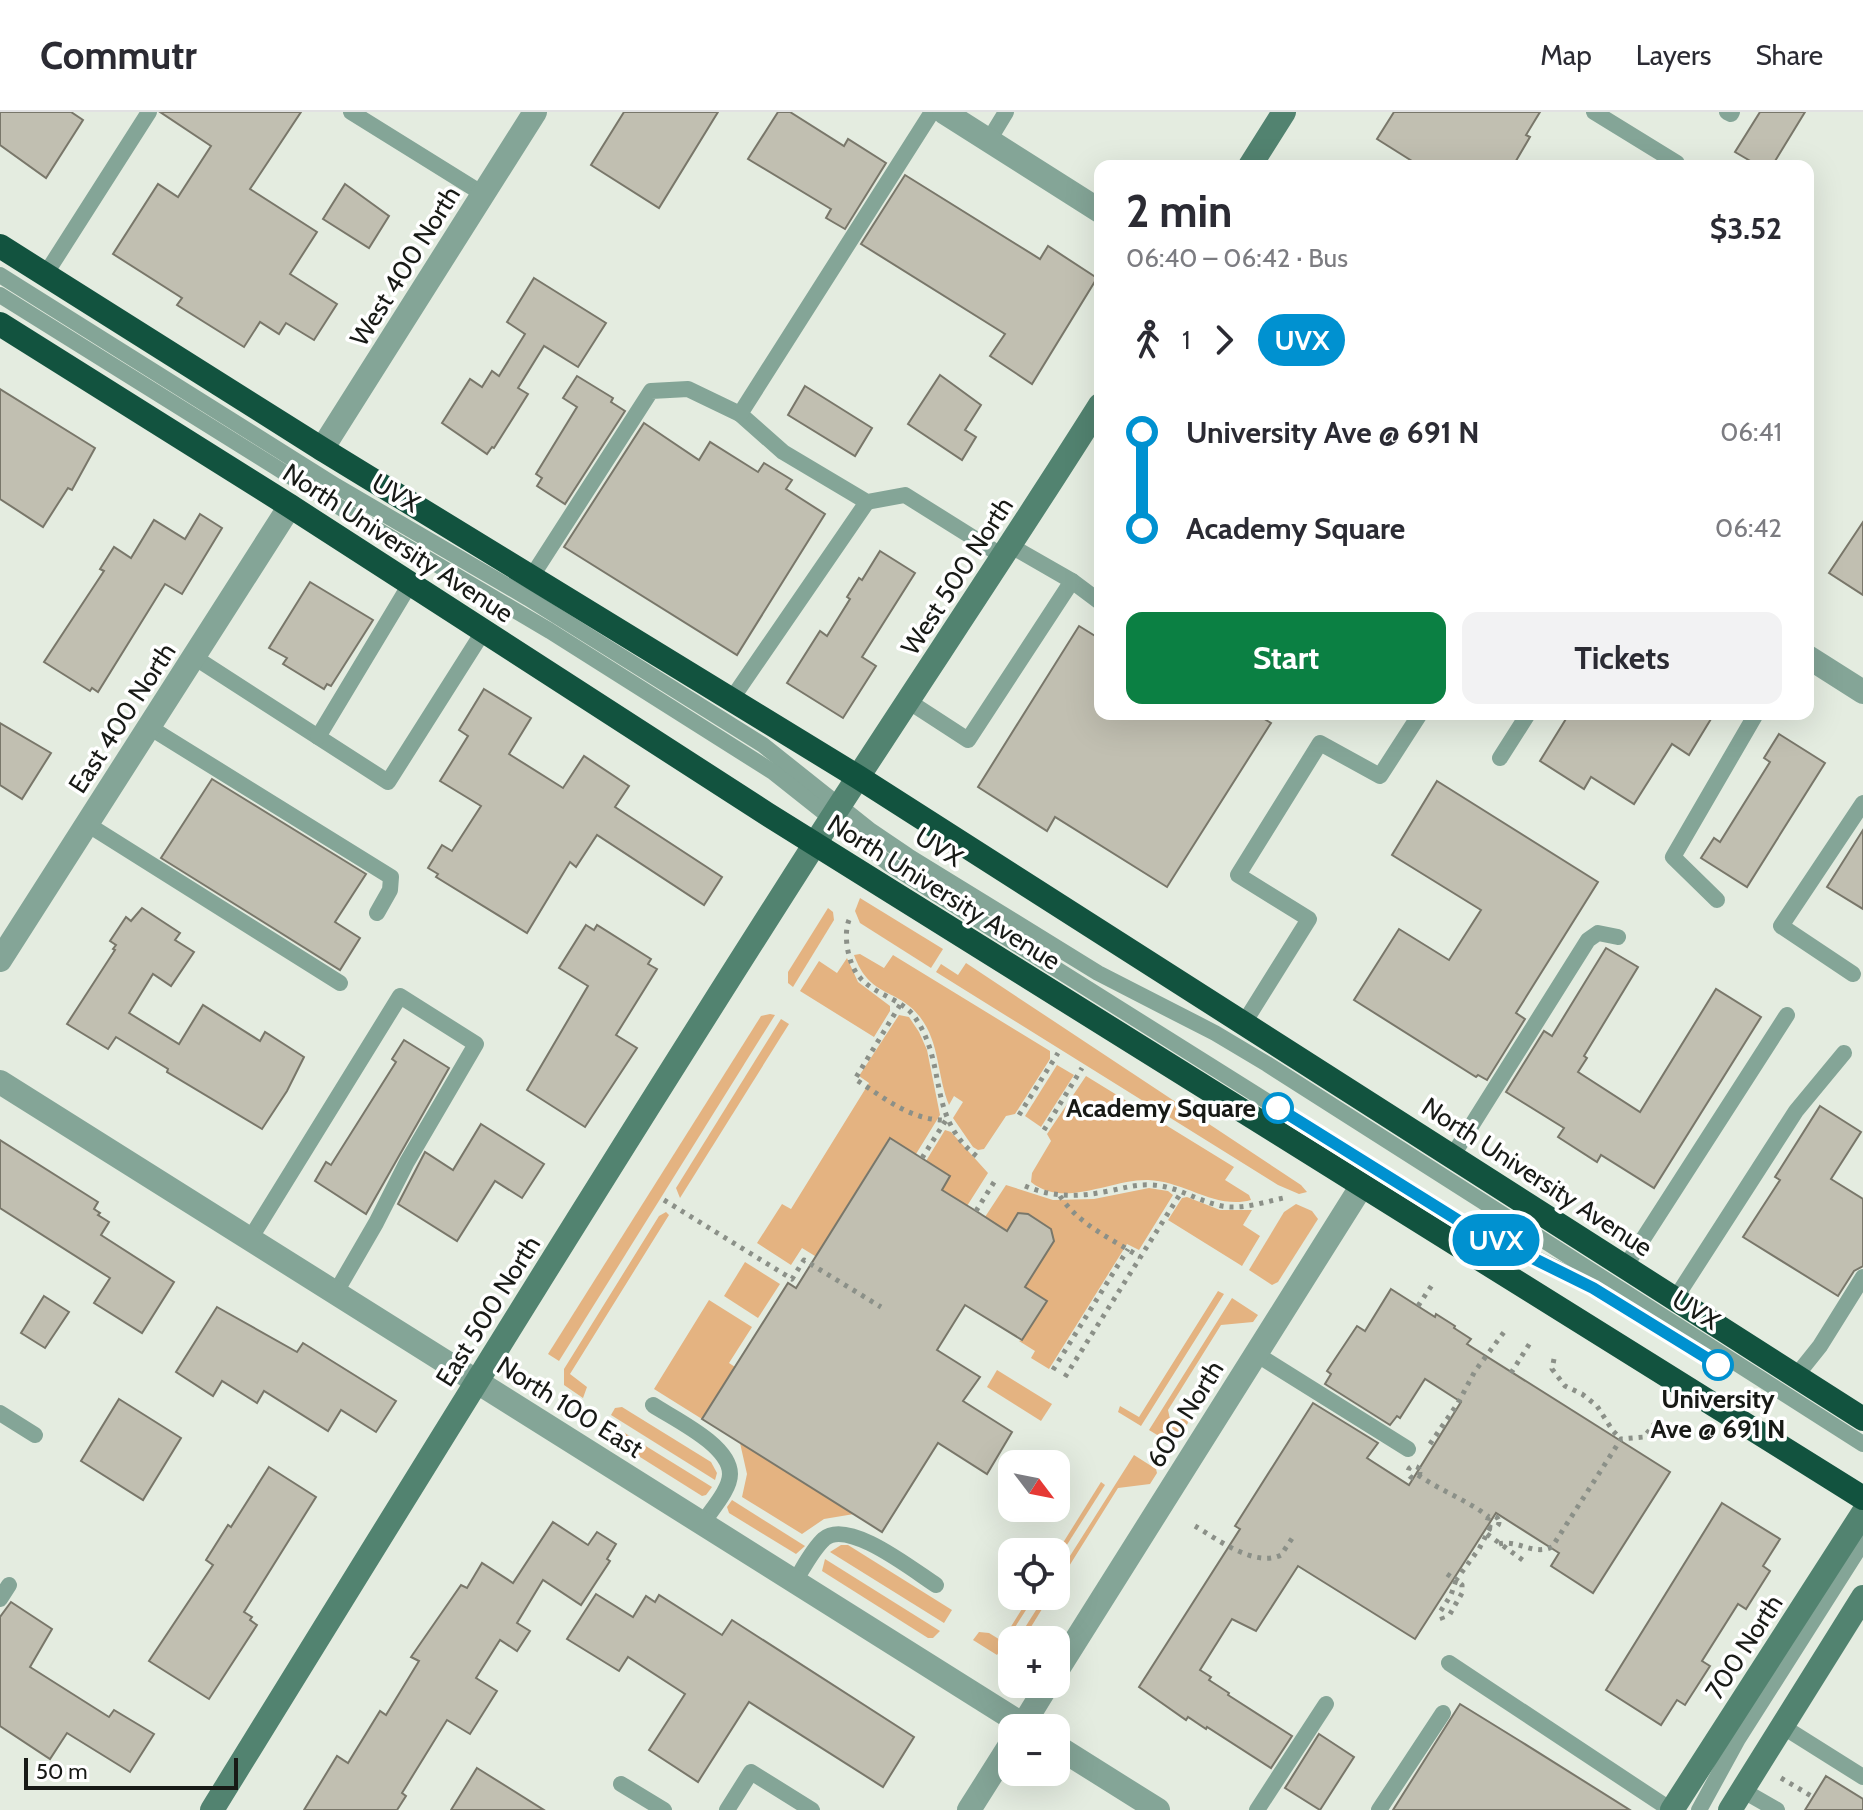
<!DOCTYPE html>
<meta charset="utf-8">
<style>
:root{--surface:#fff;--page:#f2f2f3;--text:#2b2b33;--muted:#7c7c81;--line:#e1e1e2;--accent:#0b8043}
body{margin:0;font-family:Cabin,sans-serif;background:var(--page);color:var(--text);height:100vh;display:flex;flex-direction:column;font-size:30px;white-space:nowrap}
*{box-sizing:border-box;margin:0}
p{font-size:26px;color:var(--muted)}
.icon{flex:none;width:44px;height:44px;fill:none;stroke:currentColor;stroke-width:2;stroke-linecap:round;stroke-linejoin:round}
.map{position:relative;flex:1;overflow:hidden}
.side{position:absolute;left:1094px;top:48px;width:720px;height:560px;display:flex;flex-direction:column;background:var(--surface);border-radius:16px;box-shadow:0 8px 32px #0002}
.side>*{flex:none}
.badge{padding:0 16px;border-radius:26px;font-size:28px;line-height:52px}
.needle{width:52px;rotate:122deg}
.tools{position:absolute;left:998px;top:1338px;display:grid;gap:16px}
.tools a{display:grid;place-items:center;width:72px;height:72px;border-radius:16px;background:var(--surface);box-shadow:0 8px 32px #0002;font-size:40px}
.scale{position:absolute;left:24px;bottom:20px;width:214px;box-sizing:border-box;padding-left:8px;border:4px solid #181a16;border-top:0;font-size:22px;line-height:28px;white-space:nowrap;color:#181a16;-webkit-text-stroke:6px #fff;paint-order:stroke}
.map>.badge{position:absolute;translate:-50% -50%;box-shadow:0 0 0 4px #fff}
.legs{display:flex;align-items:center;gap:12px;height:88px;padding:0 32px;font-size:26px}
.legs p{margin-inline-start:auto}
.head{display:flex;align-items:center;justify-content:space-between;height:136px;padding:0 32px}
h1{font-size:44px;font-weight:700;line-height:60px}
.cta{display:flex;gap:16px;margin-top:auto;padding:16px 32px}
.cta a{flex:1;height:92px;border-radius:16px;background:var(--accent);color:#fff;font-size:32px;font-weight:700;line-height:92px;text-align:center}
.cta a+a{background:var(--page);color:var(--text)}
ul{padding:0 32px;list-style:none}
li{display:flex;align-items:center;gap:28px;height:96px;font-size:30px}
li i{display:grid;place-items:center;width:12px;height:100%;margin:0 10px;background:currentColor}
li i::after{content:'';width:20px;height:20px;margin:-10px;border:6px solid;border-radius:50%;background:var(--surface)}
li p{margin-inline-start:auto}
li:first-child i{background:linear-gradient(#0000 50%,currentColor 0)}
li:last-child i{background:linear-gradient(currentColor 50%,#0000 0)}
header{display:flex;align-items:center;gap:48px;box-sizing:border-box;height:112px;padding:0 40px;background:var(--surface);border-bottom:2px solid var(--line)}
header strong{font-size:38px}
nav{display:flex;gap:44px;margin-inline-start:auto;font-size:28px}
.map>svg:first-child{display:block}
.green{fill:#e4b381}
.building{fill:#c1bfb1;stroke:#79776a;stroke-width:2}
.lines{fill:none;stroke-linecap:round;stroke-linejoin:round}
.path{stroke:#8b9088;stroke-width:5;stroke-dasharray:4 6;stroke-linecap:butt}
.lane{stroke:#84a597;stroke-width:16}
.street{stroke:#84a597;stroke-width:24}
.secondary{stroke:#528370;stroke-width:24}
.highway{stroke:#12533f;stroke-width:24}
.line-1-casing{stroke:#fff;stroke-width:18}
.line-1{stroke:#0091d0;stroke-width:12}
.stop-1-dot{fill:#fff;stroke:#0091d0;stroke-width:4}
.labels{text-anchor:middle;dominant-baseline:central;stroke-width:7;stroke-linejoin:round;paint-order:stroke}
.street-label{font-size:26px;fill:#181a16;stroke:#fff}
.stop-label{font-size:26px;font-weight:bold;fill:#181a16;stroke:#fff;text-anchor:end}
</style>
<header>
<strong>Commutr</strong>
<nav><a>Map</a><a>Layers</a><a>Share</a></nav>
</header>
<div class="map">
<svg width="1863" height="1698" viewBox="0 0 1863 1698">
<rect width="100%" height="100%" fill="#e4ece0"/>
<g class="green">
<polygon points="860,786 943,837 931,856 860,811 855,799"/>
<polygon points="828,796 833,800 834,808 793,875 788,871 788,860"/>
<path d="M860 842 884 856 893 843 1050 939V947L1015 1002 1006 1004 984 1037 978 1038 973 1035 953 1006 963 990 954 984 949 993C937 964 940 931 920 905 897 875 870 887 854 843Z"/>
<polygon points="847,846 858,870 890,894 890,899 874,925 800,879 819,849 837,861"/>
<polygon points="966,851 1301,1073 1307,1080 1299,1082 1278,1073 936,860 941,852 958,863"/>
<polygon points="770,902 775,903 559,1249 548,1242 761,904"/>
<polygon points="899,903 909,905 919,920 927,938 940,1003 916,1042 889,1026 830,1121 849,1165 802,1136 791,1153 757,1131 782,1092 791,1097 869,971 859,964"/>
<polygon points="781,907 789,912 680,1086 676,1076"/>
<polygon points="1057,953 1074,963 1041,1015 1025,1004"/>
<path d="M1086 964 1234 1055 1225 1068 1249 1083 1251 1088C1216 1098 1184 1069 1148 1068 1111 1067 1064 1097 1031 1070L1032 1061 1051 1029 1047 1022Z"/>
<polygon points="945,1018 951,1020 988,1061 967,1094 942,1078 950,1064 926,1049"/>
<polygon points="1006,1073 1053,1088 1094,1087 1149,1076 1168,1079 1173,1083 1139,1138 1127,1132 1049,1257 1031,1246 1035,1239 1019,1229 1022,1228 1046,1189 1025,1175 1054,1129 1051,1117 1028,1102 1018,1102 1007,1119 985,1105"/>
<polygon points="1187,1085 1220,1098 1252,1098 1243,1113 1260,1124 1242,1154 1168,1108 1182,1086"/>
<polygon points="1296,1092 1312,1099 1318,1107 1278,1170 1272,1173 1249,1158 1284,1100"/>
<polygon points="666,1100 669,1103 570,1262 587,1275 583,1286 564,1273 564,1257 659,1104"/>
<polygon points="745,1150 780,1172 758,1206 724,1184"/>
<polygon points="1218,1179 1224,1182 1141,1314 1118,1300 1120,1294 1139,1305"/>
<polygon points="1232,1186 1258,1203 1253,1210 1221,1213 1168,1298 1170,1307 1187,1307 1188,1311 1172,1332 1149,1318"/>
<polygon points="709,1188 752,1215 729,1251 735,1255 702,1307 654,1277"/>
<polygon points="997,1258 1052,1292 1041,1309 987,1275"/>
<polygon points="622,1295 711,1350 717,1361 715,1368 611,1303 615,1296"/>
<polygon points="607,1310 712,1375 706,1383 702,1384 605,1323 603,1320"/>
<polygon points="740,1331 854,1402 824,1407 802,1422 742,1385 747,1362"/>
<polygon points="1134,1343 1156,1357 1157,1361 1150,1372 1118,1376 1056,1475 1056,1466"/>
<polygon points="1101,1370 1105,1373 1056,1450 1056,1442"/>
<polygon points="732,1388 805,1434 796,1442 729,1401 727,1395"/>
<polygon points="841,1433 848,1433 952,1498 944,1511 830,1440"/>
<polygon points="825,1447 940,1519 933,1526 928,1526 822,1459"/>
<polygon points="1030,1484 1035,1484 997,1543 973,1528 979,1520 989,1521 1002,1529"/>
<polygon points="1045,1484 1050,1484 1023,1528 1017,1528"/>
</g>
<g class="building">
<polygon points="0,0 71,0 83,8 46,66 0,33"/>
<polygon points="160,0 301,0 250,77 317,120 290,162 337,192 314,228 286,211 279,222 260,210 244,235 177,193 182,186 113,142 158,72 178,85 211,34"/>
<polygon points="624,0 718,0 659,96 591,53"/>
<polygon points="778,0 790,0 844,34 848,27 886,51 845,117 826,106 831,97 748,47"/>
<polygon points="1394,0 1540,0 1526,23 1530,25 1513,54 1420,54 1377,27"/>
<polygon points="1760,0 1805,0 1772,54 1759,54 1735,40"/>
<polygon points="905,63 1040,147 1048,134 1097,166 1032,272 990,244 1005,222 861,132"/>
<polygon points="345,72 389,104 369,136 323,107"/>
<polygon points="534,166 606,211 578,255 544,234 518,276 528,282 494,336 492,335 487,342 442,311 470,267 482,275 492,259 499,264 525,222 507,210"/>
<polygon points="940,263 981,293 965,318 976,325 962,348 908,312"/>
<polygon points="577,264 613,286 611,290 625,299 565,392 537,374 542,366 536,362 577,295 563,286"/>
<polygon points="805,274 872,316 855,344 788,303"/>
<polygon points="0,277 95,336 72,378 68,376 43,415 0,387"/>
<polygon points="644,311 699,348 710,330 758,360 764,351 792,368 786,377 825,402 737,543 564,435"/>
<polygon points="200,402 222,416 182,482 165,472 98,580 92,576 90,579 44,550 104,459 100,457 114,435 131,446 154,408 185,427"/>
<polygon points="1863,410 1863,483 1829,461"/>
<polygon points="880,439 915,461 862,545 876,554 843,606 787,571 820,519 827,524 850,487 847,485 859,466 862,468"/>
<polygon points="310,470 373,508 331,574 327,572 324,577 283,552 287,546 269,536"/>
<polygon points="1079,514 1100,527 1100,602 1256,602 1271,611 1167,775 1055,705 1047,719 978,675"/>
<polygon points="484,577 531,606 509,642 563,676 584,644 629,674 615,695 722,765 704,793 597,723 576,755 570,750 527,821 436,765 438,762 428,756 442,733 452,739 481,694 440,669 468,624 459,618"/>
<polygon points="1569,602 1714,602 1689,643 1672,632 1634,692 1591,665 1584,677 1540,649"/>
<polygon points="0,611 51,641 22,687 0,673"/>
<polygon points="1779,622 1825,651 1747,775 1701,746 1714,726 1720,730 1770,650 1764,646"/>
<polygon points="212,667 366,762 335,810 360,826 340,858 161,746"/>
<polygon points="1437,669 1598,770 1516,901 1525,907 1487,968 1478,963 1476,965 1354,888 1399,817 1449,848 1481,798 1392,743"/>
<polygon points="1863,718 1863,797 1827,775"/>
<polygon points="142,796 180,821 175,828 194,840 171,874 153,862 129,901 179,932 203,893 260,929 265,920 304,945 287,979 262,1017 167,960 168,957 116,925 108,937 67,912 115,838 113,837 116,833 110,829 126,805 131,809"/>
<polygon points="586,813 594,818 597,813 651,847 648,852 657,857 616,923 637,936 585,1015 527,978 588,874 559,856"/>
<polygon points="1606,836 1638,855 1584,944 1587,946 1578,960 1640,1000 1716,877 1761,905 1654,1076 1601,1043 1597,1050 1558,1025 1564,1016 1506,980 1544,919 1552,924"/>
<polygon points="404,928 449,956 366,1102 315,1069 326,1050 331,1053 396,950 392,947"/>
<polygon points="1820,994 1861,1020 1831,1067 1863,1087 1863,1154 1854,1159 1838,1184 1743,1125 1780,1068 1775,1065"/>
<polygon points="481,1012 544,1052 522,1086 495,1069 457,1129 398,1092 425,1040 453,1058"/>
<polygon points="890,1026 950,1064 942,1078 976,1099 1007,1119 1018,1101 1028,1102 1051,1117 1054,1129 1025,1175 1047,1189 1022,1228 965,1193 937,1238 980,1265 963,1289 1012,1320 987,1362 938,1331 882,1420 702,1307 788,1171 796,1176"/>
<polygon points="0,1028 98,1090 94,1097 100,1101 98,1103 109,1110 101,1123 174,1170 142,1221 94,1191 110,1166 0,1096"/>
<polygon points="1391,1177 1435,1205 1436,1202 1455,1214 1454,1216 1471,1227 1467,1232 1670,1360 1593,1481 1551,1454 1559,1441 1496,1401 1415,1527 1298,1454 1256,1519 1232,1507 1200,1558 1211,1565 1209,1568 1229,1581 1228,1583 1292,1624 1271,1656 1207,1615 1206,1617 1188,1605 1186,1608 1139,1575 1240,1417 1235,1414 1313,1291 1378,1331 1367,1346 1409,1373 1461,1290 1425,1267 1400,1306 1397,1304 1390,1313 1325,1272 1331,1262 1327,1259 1357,1214 1365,1219"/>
<polygon points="44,1184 69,1200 45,1236 21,1221"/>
<polygon points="217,1195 297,1240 303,1231 396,1289 376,1320 341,1298 328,1319 264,1279 257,1291 222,1269 213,1284 176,1260"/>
<polygon points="119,1287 181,1326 143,1388 81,1349"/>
<polygon points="269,1355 316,1385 244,1500 252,1505 250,1508 257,1513 209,1587 149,1549 213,1453 206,1448 228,1413 231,1415"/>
<polygon points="1722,1391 1780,1427 1763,1454 1770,1459 1746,1497 1738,1492 1702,1549 1710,1554 1685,1593 1677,1588 1661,1613 1606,1578"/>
<polygon points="553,1410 588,1433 597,1420 616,1432 607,1447 610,1449 581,1493 543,1468 517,1511 530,1519 517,1539 500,1528 476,1566 497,1579 470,1622 447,1608 402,1681 406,1684 397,1698 304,1698 337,1644 348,1651 380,1599 386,1603 419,1549 411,1545 461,1473 467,1476 482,1451 513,1471"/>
<polygon points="596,1482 633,1505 646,1484 655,1490 659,1483 722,1523 732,1508 914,1625 883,1675 749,1590 698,1670 649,1638 685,1582 628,1545 619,1559 567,1527"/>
<polygon points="11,1490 52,1517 30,1555 109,1605 114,1598 154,1622 130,1660 67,1621 50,1647 0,1614 0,1505"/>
<polygon points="1460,1592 1520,1629 1630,1698 1393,1698"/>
<polygon points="1319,1622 1354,1645 1320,1698 1285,1676"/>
<polygon points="477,1656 544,1698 451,1698"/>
<polygon points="1826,1664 1863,1687 1863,1698 1805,1698"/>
</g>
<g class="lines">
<g class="path">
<path d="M849 808C843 823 848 849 857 862 872 883 903 886 916 907 948 955 926 1006 979 1046"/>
<path d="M900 893 855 967C883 985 911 1009 946 1008"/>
<polyline points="1019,1003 1058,941"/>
<polyline points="1044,1018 1082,956"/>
<polyline points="922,1046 946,1008"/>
<path d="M1025 1074C1054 1086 1079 1085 1109 1079 1124 1076 1136 1072 1152 1073 1177 1074 1197 1089 1222 1094 1244 1098 1267 1089 1288 1085"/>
<path d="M1060 1084C1078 1112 1112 1127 1140 1145"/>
<polyline points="664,1088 792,1167 804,1148 881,1195"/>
<polyline points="976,1099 996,1067"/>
<polyline points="1418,1194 1434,1170"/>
<polyline points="1554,1247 1552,1257 1565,1274 1582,1282 1597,1294 1613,1319 1621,1327"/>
<polyline points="1053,1258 1128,1137"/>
<polyline points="1511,1261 1530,1231"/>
<polyline points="1065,1265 1182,1079"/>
<polyline points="1430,1332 1458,1291 1475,1259 1507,1216"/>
<circle cx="1414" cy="1360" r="6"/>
<path d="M1418 1363C1441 1379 1467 1388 1489 1405"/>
<circle cx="1493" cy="1410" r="6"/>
<path d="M1195 1414C1217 1427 1255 1456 1281 1443L1295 1422"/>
<polyline points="1487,1422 1524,1449"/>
<path d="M1499 1432C1518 1427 1533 1444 1552 1435L1621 1327 1644 1325 1655 1311"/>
<polyline points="1447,1462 1456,1468 1479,1437 1490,1416"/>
<polyline points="1450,1502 1462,1481 1462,1473 1456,1468"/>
<polyline points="1443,1508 1440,1500 1451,1483 1456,1468"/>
<polyline points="1781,1666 1813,1685"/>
</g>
<g class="lane">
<polyline points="351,0 483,82"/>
<polyline points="1594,0 1677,51"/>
<polyline points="1727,0 1731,2 1732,0"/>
<polyline points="989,28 1006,0"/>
<polyline points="0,163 336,374 528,486 763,633 871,719 908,744 1098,861 1215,921 1267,952 1863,1332"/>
<polyline points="45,163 149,0"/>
<polyline points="0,183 349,401 550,519 773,660 889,752 1343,1037 1464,1112 1562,1159 1624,1193"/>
<polyline points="740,302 783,340 867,390 905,383 1004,445"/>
<polyline points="532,464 651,279 688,277 740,302 932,0"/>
<polyline points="1072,469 1100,490"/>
<polyline points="194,545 388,670 483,520"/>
<polyline points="731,588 867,390"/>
<polyline points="908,589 968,628 1072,469 1011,434"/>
<polyline points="149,615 391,765 390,778 377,801"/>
<polyline points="318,625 410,472"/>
<polyline points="1500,646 1528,602"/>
<polyline points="87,712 340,871"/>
<polyline points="1717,788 1673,745 1756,602"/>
<polyline points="1853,862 1781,814 1863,691"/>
<polyline points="1244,911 1309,807 1238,763 1320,631 1380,664 1420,602"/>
<polyline points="1453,1043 1588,828 1598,821 1618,825"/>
<polyline points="250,1127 400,884 476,932 407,1050 376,1111 336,1180"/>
<polyline points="1625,1155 1787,903"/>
<polyline points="1675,1187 1796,999 1844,941"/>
<polyline points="1256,1242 1408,1337"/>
<polyline points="1796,1264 1820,1234 1863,1165"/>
<path d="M653 1293C674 1307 730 1333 730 1362 730 1378 711 1398 703 1411"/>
<polyline points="0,1301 35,1323"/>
<path d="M795 1469C804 1455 812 1438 824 1427 848 1406 914 1459 936 1473"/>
<polyline points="0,1487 9,1473"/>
<polyline points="1449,1551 1671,1698"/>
<polyline points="1782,1614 1863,1665"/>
<polyline points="621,1672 664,1698"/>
<polyline points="1742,1678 1777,1698"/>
<polyline points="727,1698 751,1660 812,1698"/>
<polyline points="1257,1698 1326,1592"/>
<polyline points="1379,1698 1443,1601"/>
<polyline points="1699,1698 1738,1627 1863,1430"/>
</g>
<g class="street">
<polyline points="944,0 1100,99"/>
<polyline points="322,337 535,0"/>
<polyline points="1808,545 1863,580"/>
<polyline points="0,848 290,394"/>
<polyline points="0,970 1028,1616"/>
<polyline points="1056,1560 1361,1075"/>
<polyline points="1021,1616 1048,1572"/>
<polyline points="1056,1634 1158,1698"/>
<polyline points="969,1698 1012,1630"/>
</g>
<g class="secondary">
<polyline points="1250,54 1284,0"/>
<path d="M212 1698C412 1374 612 1049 818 727 911 582 1008 439 1100 293"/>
<polyline points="1672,1698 1863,1401"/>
<polyline points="1730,1698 1863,1485"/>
</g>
<g class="highway">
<polyline points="0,134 322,337 858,665 1863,1307"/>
<polyline points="0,212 290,394 767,702 1863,1386"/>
</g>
</g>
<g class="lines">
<g class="line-1-casing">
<polyline id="line-1" points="1278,996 1464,1112 1593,1176 1718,1253"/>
</g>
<use href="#line-1" class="line-1"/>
</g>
<g class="stop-1-dot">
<circle cx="1278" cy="996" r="14"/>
<circle cx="1718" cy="1253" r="14"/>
</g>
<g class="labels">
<g class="street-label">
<text transform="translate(405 154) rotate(-58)">West 400 North</text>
<text transform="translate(396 381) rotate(30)">UVX</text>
<text transform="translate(398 431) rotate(33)">North University Avenue</text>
<text transform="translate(957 464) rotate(-57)">West 500 North</text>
<text transform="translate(122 606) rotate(-57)">East 400 North</text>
<text transform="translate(939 735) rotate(32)">UVX</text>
<text transform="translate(944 780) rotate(32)">North University Avenue</text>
<text transform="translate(1537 1065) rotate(33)">North University Avenue</text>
<text transform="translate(1696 1198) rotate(32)">UVX</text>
<text transform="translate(488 1199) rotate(-58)">East 500 North</text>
<text transform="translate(570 1295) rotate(32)">North 100 East</text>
<text transform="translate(1185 1302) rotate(-58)">600 North</text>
<text transform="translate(1744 1535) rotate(-57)">700 North</text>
</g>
<g class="stop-label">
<text x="1256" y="996">Academy Square</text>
<text x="1718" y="1287" text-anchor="middle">University<tspan x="1718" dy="30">Ave @ 691 N</tspan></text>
</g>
</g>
</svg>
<div class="tools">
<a><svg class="needle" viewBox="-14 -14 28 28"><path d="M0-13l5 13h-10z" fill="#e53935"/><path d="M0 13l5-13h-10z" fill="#7c7c81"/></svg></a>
<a><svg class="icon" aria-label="locate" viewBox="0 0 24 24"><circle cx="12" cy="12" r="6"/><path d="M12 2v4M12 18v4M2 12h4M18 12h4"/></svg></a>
<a>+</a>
<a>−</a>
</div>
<div class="scale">50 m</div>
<b class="badge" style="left:1496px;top:1128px;background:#0091d0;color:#fff">UVX</b>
<section class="side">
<div class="head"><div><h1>2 min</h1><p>06:40 – 06:42 · Bus</p></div><b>$3.52</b></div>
<div class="legs"><svg class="icon" aria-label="walk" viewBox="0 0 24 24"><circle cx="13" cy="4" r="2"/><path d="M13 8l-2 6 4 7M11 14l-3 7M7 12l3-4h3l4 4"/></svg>1<svg class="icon" aria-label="forward" viewBox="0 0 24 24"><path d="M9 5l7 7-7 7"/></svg><b class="badge" style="background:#0091d0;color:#fff">UVX</b></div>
<ul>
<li><i style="color:#0091d0"></i><b>University Ave @ 691 N</b><p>06:41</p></li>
<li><i style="color:#0091d0"></i><b>Academy Square</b><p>06:42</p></li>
</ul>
<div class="cta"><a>Start</a><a>Tickets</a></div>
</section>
</div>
